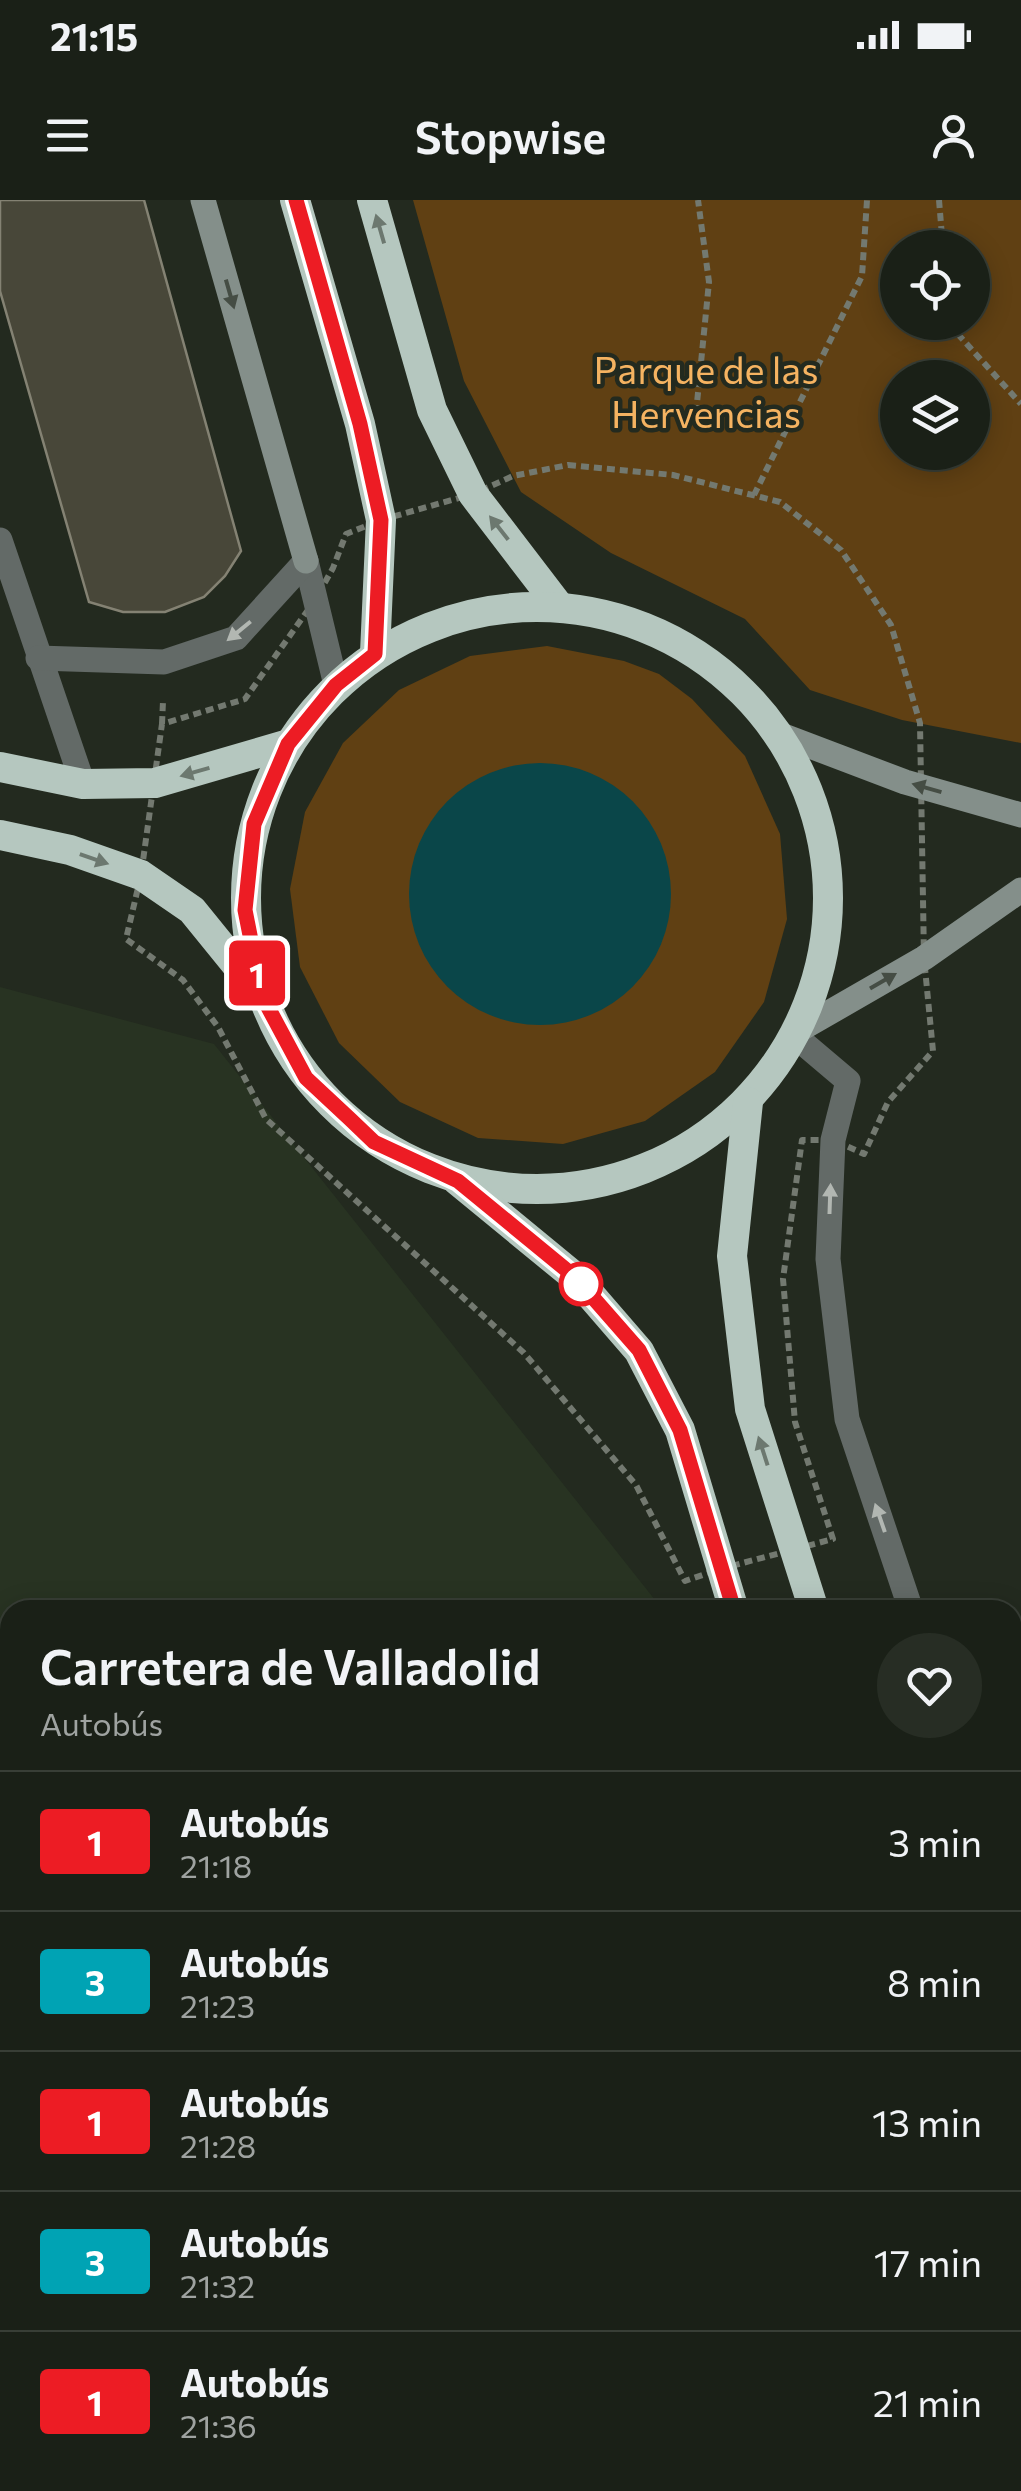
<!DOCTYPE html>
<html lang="es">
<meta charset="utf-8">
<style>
:root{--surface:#1a2017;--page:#272d24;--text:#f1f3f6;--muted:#9fa3a1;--line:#383e36}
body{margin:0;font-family:Commissioner,sans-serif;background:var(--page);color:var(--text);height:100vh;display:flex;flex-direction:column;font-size:38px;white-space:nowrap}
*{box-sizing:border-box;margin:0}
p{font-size:32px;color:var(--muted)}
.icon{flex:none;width:55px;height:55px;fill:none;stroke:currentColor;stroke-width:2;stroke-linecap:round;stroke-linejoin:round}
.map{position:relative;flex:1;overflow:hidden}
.details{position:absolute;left:0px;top:1400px;width:1022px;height:892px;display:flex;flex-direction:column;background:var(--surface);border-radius:30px 30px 0 0;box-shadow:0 5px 25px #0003,0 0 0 2px var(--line)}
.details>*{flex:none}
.badge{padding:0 20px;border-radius:8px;font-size:35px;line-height:65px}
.controls{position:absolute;left:880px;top:30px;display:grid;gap:20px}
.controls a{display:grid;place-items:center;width:110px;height:110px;border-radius:50%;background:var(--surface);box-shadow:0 5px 25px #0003,0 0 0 2px var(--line);font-size:50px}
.map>.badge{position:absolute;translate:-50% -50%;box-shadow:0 0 0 5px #fff}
.round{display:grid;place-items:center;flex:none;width:105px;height:105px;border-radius:52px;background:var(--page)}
.head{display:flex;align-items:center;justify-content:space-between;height:170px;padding:0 40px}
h1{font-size:48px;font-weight:600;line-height:75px}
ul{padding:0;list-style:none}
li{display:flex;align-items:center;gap:30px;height:140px;padding:0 40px;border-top:2px solid var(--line)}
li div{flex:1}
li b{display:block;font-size:38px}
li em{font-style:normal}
li .badge{min-width:110px;font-weight:700;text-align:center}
.status{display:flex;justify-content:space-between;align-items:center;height:70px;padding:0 50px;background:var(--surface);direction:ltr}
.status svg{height:28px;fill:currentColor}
header{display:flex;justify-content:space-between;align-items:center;height:130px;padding:0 40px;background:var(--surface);font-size:45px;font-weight:600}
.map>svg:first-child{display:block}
.built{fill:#283322}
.green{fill:#604013;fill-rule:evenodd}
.water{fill:#0a4649}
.building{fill:#484739;stroke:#848273;stroke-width:2.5}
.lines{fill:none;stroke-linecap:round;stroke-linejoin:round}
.path{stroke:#737970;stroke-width:6;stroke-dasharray:8 5;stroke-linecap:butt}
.lane{stroke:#636a67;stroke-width:22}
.street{stroke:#636a67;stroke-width:25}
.secondary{stroke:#848f8a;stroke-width:25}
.highway{stroke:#b5c7bf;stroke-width:30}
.oneway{fill:#6c786f}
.oneway2{fill:#454d44}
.oneway3{fill:#b2b7b2}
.line-casing{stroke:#fff;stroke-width:22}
.line{stroke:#ed1c24;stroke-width:15}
.stop-dot{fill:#fff;stroke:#ed1c24;stroke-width:5}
.labels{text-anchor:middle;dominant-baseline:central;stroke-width:9;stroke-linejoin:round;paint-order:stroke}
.park-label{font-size:38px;fill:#f5b361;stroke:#232a1f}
</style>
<div class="status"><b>21:15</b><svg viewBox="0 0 49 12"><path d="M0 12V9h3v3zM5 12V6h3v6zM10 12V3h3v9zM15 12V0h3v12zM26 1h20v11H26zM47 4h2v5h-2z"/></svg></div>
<header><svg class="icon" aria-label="menu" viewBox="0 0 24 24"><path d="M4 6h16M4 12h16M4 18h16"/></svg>Stopwise<svg class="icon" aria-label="person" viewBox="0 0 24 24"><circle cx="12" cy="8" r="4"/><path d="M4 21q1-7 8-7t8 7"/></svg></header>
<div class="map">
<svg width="1021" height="2291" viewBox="0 0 1021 2291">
<rect width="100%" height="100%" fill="#232a1f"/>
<polygon class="built" points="0,787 214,844 663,1410 10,1410 10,2282 503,2283 501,2291 0,2291"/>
<g class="green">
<path d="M413 0H1021V543L902 520 810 490 745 419 611 353 521 292 464 181ZM898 48H972V122H898ZM898 178H972V252H898Z"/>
<polygon points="547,446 624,461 659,474 692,499 745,556 780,634 787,719 764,802 715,872 645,921 563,944 478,938 400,902 339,843 300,767 290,689 305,612 343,543 399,490 470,456"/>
</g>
<circle class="water" cx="540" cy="694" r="131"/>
<polygon class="building" points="0,0 144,0 241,351 225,376 204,397 165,412 123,412 89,402 0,91"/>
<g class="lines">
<g class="path">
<polyline points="939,0 943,48"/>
<polyline points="954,122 955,131 1021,204"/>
<polyline points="696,213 709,82 698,0"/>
<polygon points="568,265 673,275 780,302 841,350 891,425 920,523 924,758 933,851 888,902 864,954 833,940 802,940 783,1079 795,1222 833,1339 720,1369 685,1381 636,1285 524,1153 266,919 218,827 183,780 126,739 141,675 162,524 245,499 315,400 333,368 346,334 381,320 473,294 513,276"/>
<polyline points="754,295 862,76 867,0"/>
<polyline points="162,524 163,501"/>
</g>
<polyline class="lane" points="703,2291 706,2282"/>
<g class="street">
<polyline points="0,340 83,584"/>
<polyline points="306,361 336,485"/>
<polyline points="38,458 164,462 236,438 306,361"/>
<polyline points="796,837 848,881 833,940 828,1059 847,1219 911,1410"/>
<polyline points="1012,1438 1021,1435"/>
<polyline points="1012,1713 1021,1739"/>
</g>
<g class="secondary">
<polyline points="203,0 306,361"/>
<polyline points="781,535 905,582 1021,615"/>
<polyline points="799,830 924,758 1021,690"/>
</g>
<g class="highway">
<polyline points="295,0 360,224 381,320 375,453"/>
<polyline points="372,0 432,210 473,294 558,405"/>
<circle cx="537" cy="698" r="291"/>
<polyline points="0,567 83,584 155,583 289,544"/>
<polyline points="0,635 70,650 141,675 192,710 257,790"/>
<polyline points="748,902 732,1056 750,1209 814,1410"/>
<polyline points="458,981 575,1077 639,1151 680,1230 734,1410"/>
<polyline points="1012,2021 1021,2047"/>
<polyline points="1003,2291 1003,2282"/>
</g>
</g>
<defs><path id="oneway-solid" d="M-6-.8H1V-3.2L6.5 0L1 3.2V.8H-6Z" transform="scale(2.5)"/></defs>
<g class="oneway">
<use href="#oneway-solid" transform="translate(380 29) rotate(-106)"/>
<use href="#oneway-solid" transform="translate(499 328) rotate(-128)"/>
<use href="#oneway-solid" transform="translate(195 572) rotate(164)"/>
<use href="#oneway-solid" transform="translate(94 659) rotate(19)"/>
<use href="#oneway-solid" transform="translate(763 1251) rotate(-108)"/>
</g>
<g class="oneway2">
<use href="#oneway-solid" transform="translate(230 94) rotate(74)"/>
<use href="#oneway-solid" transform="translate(927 588) rotate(-164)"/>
<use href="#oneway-solid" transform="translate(883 781) rotate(-30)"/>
</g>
<g class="oneway3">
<use href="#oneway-solid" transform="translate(239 431) rotate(141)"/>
<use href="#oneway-solid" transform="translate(830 999) rotate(-88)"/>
<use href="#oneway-solid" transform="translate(880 1318) rotate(-109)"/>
</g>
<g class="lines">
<g class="line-casing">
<polyline id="line" points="296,0 360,224 381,320 375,454 336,485 288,544 254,624 245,710 262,796 306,878 351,920 374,942 458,981 575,1077 639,1150 680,1230 734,1410"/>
</g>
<use href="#line" class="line"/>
</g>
<circle class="stop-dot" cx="581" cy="1084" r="20"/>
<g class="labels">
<g class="park-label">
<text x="706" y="168">Parque de las<tspan x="706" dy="44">Hervencias</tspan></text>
</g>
</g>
</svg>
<div class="controls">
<a><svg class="icon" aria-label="locate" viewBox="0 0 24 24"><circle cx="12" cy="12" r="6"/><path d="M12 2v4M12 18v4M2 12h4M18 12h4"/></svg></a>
<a><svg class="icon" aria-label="layers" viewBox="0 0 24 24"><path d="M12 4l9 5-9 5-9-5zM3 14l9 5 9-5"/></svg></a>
</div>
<b class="badge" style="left:257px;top:773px;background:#ed1c24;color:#fff">1</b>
<section class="details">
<div class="head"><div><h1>Carretera de Valladolid</h1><p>Autobús</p></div><a class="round"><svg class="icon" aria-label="heart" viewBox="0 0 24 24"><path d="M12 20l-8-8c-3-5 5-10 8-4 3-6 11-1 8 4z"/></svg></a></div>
<ul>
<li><span class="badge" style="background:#ed1c24;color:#fff">1</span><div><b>Autobús</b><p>21:18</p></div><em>3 min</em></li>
<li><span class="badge" style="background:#00a3b4;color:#fff">3</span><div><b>Autobús</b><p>21:23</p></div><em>8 min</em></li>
<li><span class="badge" style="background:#ed1c24;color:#fff">1</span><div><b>Autobús</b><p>21:28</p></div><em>13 min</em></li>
<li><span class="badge" style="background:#00a3b4;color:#fff">3</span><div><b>Autobús</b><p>21:32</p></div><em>17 min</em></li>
<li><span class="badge" style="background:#ed1c24;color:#fff">1</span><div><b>Autobús</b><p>21:36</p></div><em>21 min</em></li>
</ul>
</section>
</div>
